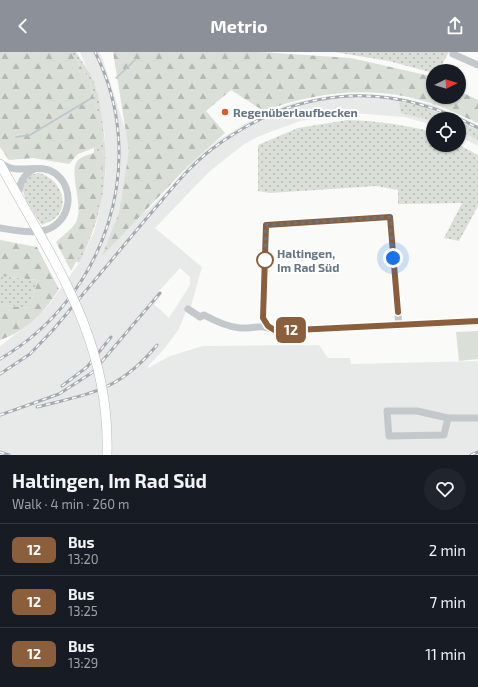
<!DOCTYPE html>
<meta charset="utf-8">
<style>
:root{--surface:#171b24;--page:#20242c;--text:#f1f3f6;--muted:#9ea1a6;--line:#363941;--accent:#8c9099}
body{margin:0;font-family:"Exo 2",sans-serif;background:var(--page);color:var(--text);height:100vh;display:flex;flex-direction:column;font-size:15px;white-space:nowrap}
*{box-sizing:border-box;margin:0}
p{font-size:13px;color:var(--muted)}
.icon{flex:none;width:22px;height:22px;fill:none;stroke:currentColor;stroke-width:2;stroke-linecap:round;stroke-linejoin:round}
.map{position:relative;height:403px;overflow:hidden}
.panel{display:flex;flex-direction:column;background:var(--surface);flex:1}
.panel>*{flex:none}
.badge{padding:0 8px;border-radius:6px;font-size:14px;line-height:26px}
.needle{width:26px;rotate:85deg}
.tools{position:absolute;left:426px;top:12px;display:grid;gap:8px}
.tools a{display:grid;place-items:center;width:40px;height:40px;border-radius:50%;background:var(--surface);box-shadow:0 1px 3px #0004;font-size:20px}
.you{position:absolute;width:20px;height:20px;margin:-10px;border:3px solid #fff;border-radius:50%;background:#1a73e8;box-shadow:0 0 0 6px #1a73e833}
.map>.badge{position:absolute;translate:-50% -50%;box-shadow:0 0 0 2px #fff}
.round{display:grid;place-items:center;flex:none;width:42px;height:42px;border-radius:21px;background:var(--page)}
.head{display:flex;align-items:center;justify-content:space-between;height:68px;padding:0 12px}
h1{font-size:19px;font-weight:700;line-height:30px}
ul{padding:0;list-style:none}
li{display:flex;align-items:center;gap:12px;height:52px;padding:0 12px;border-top:1px solid var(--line)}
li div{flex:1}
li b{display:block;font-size:15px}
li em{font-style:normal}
li .badge{min-width:44px;font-weight:700;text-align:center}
header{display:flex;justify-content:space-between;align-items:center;height:52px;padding:0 12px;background:var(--accent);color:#fff;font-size:18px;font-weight:700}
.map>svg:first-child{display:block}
.built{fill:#e8e9e9;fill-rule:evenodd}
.green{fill:url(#green-dots)}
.forest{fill:url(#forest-firs)}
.pitch{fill:#dadfd7}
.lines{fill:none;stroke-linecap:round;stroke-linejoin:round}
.stream{stroke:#bbc7cb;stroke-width:1.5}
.major-casing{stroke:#b5babe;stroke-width:10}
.minor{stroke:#c3c8cc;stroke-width:7}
.major{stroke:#fff;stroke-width:9}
.rail-casing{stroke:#a2aab0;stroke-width:3}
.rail{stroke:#fff;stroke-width:1.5;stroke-dasharray:4.5;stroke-linecap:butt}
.major-bridge-casing{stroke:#b5babe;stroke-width:10;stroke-linecap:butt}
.major-bridge{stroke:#fff;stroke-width:9}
.line-casing{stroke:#fff;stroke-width:9}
.line{stroke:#8b5e3c;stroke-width:6}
.walk{stroke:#657683;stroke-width:4;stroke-dasharray:0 7.2}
.poi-dot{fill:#e4572e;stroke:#fff;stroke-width:1.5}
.stop-dot{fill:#fff;stroke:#8b5e3c;stroke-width:2}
.labels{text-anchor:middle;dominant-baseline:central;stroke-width:4;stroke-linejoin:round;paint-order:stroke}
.poi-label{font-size:12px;font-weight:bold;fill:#657683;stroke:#fff;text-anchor:start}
.stop-label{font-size:12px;font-weight:bold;fill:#657683;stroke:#fff;text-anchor:start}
</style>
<header><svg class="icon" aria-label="back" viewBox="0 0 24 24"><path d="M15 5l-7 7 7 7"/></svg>Metrio<svg class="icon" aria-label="share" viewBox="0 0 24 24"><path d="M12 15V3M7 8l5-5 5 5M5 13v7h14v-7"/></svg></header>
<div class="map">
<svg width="478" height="403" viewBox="0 0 478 403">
<defs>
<pattern id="green-dots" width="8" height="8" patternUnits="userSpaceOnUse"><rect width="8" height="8" fill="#dadfd7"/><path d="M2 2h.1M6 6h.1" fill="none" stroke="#b4b9b4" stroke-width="1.8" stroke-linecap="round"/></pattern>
<pattern id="forest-firs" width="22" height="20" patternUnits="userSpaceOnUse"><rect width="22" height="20" fill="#dadfd7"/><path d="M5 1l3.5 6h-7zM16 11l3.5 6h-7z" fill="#b4b9b4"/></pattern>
</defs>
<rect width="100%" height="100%" fill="#fafaf8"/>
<path class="built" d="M80 0H99L102 5 133 102 120 178 149 157 172 134 192 110 220 87 257 65 293 51 349 42 390 44 434 53 478 73V94L459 84V67H433V73L404 65 352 61 300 69 257 85 243 93 210 119 155 176 202 215 191 254 186 259 179 277 165 296 149 313 148 316 170 304 203 294 319 293 328 306H350L351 312 478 309V403H0V294L36 267 51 250 79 211 94 180 99 162 106 121 105 83 97 41ZM180 216 190 225V233L169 266 154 252 162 242 159 239Z"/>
<g class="green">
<path d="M71 0H76C81 9 88 17 92 26 98 39 100 53 102 67 111 121 103 163 79 211L76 209 92 180 104 98 94 101V96L104 92 103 83 89 27Z"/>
<polygon points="334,0 449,0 438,19 433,19 433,21 389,9"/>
<polygon points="399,50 420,54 454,67 433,67 433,69 401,61"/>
<path d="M348 68C378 69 405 73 433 80V93H459L478 103V154L459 189 444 186 462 151 398 152V138L376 134 270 141 258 139V93L298 76Z"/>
<polygon points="459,69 478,79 478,88 459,79"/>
<path d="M39 121C59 126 73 153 53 168 50 170 45 171 42 173 32 157 6 126 39 121Z"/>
<polygon points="0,224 38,228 29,256 0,253"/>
</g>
<g class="forest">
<polygon points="0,0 71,0 89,27 103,83 104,92 78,102 69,112 33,106 9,108 0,95"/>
<path d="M113 0H259L351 6 430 24 433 26V45H459V39L478 48V71C462 64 446 56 430 51 376 33 317 39 264 59L231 38 206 59 225 81 189 113 102 204 119 161 129 99Z"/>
<path d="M104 98 100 142 92 180 71 219 56 190C62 184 74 176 77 168 83 152 68 118 78 108 84 103 96 100 104 98Z"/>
<path d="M0 188 37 195 59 237C43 262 28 278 0 288V253L29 256 38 228 0 224Z"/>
</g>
<polygon class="pitch" points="478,279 478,307 459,309 456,280"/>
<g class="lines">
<g class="stream">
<polyline points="116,26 135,8"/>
<polyline points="16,85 30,83 90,47"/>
</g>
<g class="major-casing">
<polyline id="major" points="0,112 23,153"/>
</g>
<g class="minor">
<polyline points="453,2 478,13"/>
<path d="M0 111C5 114 11 117 17 117 31 118 44 113 56 122 76 138 70 170 46 178 31 182 14 178 0 176"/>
<path d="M18 144C20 131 22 124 34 117"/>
<path d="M188 257 200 265 204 263C215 269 227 275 240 276 254 277 262 271 276 279L478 270"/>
<polyline points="268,274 263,266 266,173 390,165 399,274"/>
<polyline points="448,366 444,383 389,384 387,359 417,359 448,366 478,366"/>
</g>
<use href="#major" class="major"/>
<g class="rail-casing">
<g id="rail">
<path d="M0 307C105 246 151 111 95 0"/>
<path d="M0 322 30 302 53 278C84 241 115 204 146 167 167 143 187 116 212 97 296 34 386 27 478 76"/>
<polyline points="62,334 87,315 111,285"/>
<path d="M37 355C92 341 119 339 157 293"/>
<polyline points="0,363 59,342 93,320 160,241"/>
<polyline points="0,400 9,403"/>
<polyline points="471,403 478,400"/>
</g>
</g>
<use href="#rail" class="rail"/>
<g class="major-bridge-casing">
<path id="major-bridge" d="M23 153C70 235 110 304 107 403"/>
</g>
<use href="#major-bridge" class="major-bridge"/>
</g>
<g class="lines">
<g class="line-casing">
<polyline id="line" points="398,260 390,165 266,173 263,266 268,274 276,279 478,269"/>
</g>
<use href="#line" class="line"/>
<polyline class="walk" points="265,208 266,173 390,165 393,206"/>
</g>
<circle class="poi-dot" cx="225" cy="60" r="4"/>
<circle class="stop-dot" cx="265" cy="208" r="8"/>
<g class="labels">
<g class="poi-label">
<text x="233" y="60">Regenüberlaufbecken</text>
</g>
<g class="stop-label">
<text x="277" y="201">Haltingen,<tspan x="277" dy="14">Im Rad Süd</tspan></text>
</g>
</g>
</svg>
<div class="tools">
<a><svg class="needle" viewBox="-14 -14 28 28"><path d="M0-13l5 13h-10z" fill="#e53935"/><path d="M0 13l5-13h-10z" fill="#9ea1a6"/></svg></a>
<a><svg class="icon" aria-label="locate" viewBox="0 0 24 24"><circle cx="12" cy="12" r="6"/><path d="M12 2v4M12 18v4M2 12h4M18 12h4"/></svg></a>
</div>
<div class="you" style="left:393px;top:206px"></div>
<b class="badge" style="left:291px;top:278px;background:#8b5e3c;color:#fff">12</b>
</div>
<section class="panel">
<div class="head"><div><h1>Haltingen, Im Rad Süd</h1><p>Walk · 4 min · 260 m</p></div><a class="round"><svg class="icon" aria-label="heart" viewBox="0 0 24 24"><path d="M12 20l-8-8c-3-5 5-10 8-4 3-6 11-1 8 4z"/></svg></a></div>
<ul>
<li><span class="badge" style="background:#8b5e3c;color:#fff">12</span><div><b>Bus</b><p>13:20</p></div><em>2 min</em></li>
<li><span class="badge" style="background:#8b5e3c;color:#fff">12</span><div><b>Bus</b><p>13:25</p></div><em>7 min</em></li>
<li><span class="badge" style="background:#8b5e3c;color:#fff">12</span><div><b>Bus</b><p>13:29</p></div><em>11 min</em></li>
</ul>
</section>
